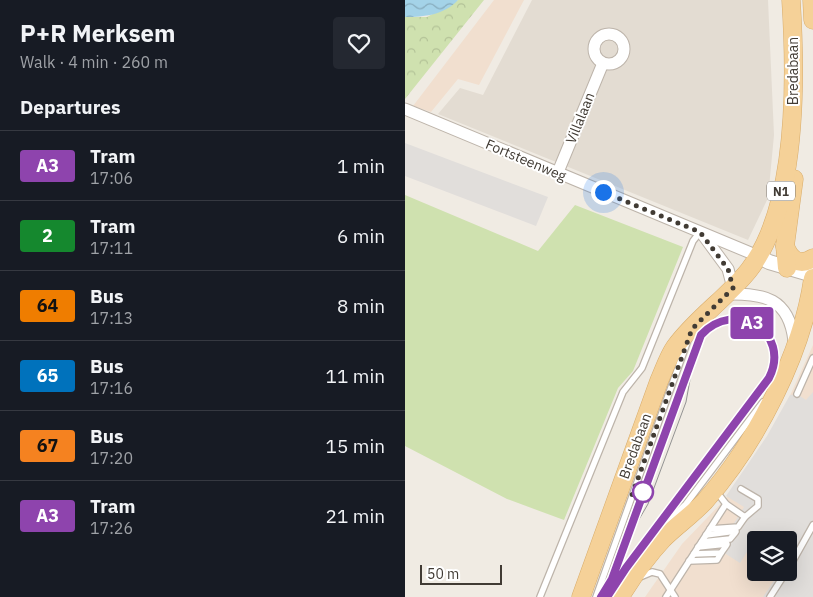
<!DOCTYPE html>
<meta charset="utf-8">
<style>
:root{--surface:#171b24;--page:#242831;--text:#f1f3f6;--muted:#9ea1a6;--line:#363941}
body{margin:0;font-family:"IBM Plex Sans",sans-serif;background:var(--page);color:var(--text);height:100vh;display:flex;flex-direction:column;font-size:19px;white-space:nowrap}
*{box-sizing:border-box;margin:0}
p{font-size:16px;color:var(--muted)}
.icon{flex:none;width:28px;height:28px;fill:none;stroke:currentColor;stroke-width:2;stroke-linecap:round;stroke-linejoin:round}
.map{position:relative;flex:1;overflow:hidden}
.sheet{display:flex;flex-direction:column;background:var(--surface);width:405px}
.sheet>*{flex:none}
.badge{padding:0 10px;border-radius:4px;font-size:18px;line-height:32px}
.tools{position:absolute;left:342px;top:531px;display:grid;gap:10px}
.tools a{display:grid;place-items:center;width:50px;height:50px;border-radius:5px;background:var(--surface);box-shadow:0 5px 20px #0002;font-size:25px}
.scale{position:absolute;left:15px;bottom:12px;width:82px;box-sizing:border-box;padding-left:5px;border:2px solid #413b34;border-top:0;font-size:14px;line-height:18px;white-space:nowrap;color:#413b34;-webkit-text-stroke:4px #fff;paint-order:stroke}
.you{position:absolute;width:25px;height:25px;margin:-12px;border:4px solid #fff;border-radius:50%;background:#1a73e8;box-shadow:0 0 0 8px #1a73e833}
.map>.badge{position:absolute;translate:-50% -50%;box-shadow:0 0 0 2px #fff}
h2{padding:0 20px;font-size:19px;line-height:45px}
.round{display:grid;place-items:center;flex:none;width:52px;height:52px;border-radius:5px;background:var(--page)}
.head{display:flex;align-items:center;justify-content:space-between;height:85px;padding:0 20px}
h1{font-size:24px;font-weight:800;line-height:38px}
ul{padding:0;list-style:none}
li{display:flex;align-items:center;gap:15px;height:70px;padding:0 20px;border-top:1px solid var(--line)}
li div{flex:1}
li b{display:block;font-size:19px}
li em{font-style:normal}
li .badge{min-width:55px;font-weight:700;text-align:center}
main{display:flex;flex:1;min-height:0}
.map>svg:first-child{display:block}
.residential{fill:#e3dcd2}
.commercial{fill:#f1dfcf;fill-rule:evenodd}
.grass{fill:#cfe1af}
.forest{fill:url(#forest-crowns)}
.parking{fill:#e1dedb}
.water{fill:url(#water-waves)}
.lines{fill:none;stroke-linecap:round;stroke-linejoin:round}
.service-casing{stroke:#bdb4aa;stroke-width:8}
.minor-casing{stroke:#bdb4aa;stroke-width:13}
.tertiary-casing{stroke:#bdb4aa;stroke-width:16}
.primary-casing{stroke:#d8ac6a;stroke-width:19}
.service{stroke:#fff;stroke-width:5.5}
.minor{stroke:#fff;stroke-width:11}
.tertiary{stroke:#fff;stroke-width:14}
.primary{stroke:#f5d198;stroke-width:18}
.tram{stroke:#939393;stroke-width:1}
.line-casing{stroke:#fff;stroke-width:11}
.line{stroke:#8e44ad;stroke-width:8}
.walk{stroke:#413b34;stroke-width:5;stroke-dasharray:0 9}
.stop-dot{fill:#fff;stroke:#8e44ad;stroke-width:2.5}
.labels{text-anchor:middle;dominant-baseline:central;stroke-width:4;stroke-linejoin:round;paint-order:stroke}
.shield{fill:#fff;stroke:#7a7671;stroke-width:1}
.shield-label{font-size:12px;font-weight:bold;fill:#413b34}
.street-label{font-size:14px;fill:#413b34;stroke:#fff}
</style>
<main>
<section class="sheet">
<div class="head"><div><h1>P+R Merksem</h1><p>Walk · 4 min · 260 m</p></div><a class="round"><svg class="icon" aria-label="heart" viewBox="0 0 24 24"><path d="M12 20l-8-8c-3-5 5-10 8-4 3-6 11-1 8 4z"/></svg></a></div>
<h2>Departures</h2>
<ul>
<li><span class="badge" style="background:#8e44ad;color:#fff">A3</span><div><b>Tram</b><p>17:06</p></div><em>1 min</em></li>
<li><span class="badge" style="background:#15882e;color:#fff">2</span><div><b>Tram</b><p>17:11</p></div><em>6 min</em></li>
<li><span class="badge" style="background:#ef7d00;color:#111">64</span><div><b>Bus</b><p>17:13</p></div><em>8 min</em></li>
<li><span class="badge" style="background:#0072bc;color:#fff">65</span><div><b>Bus</b><p>17:16</p></div><em>11 min</em></li>
<li><span class="badge" style="background:#f58220;color:#111">67</span><div><b>Bus</b><p>17:20</p></div><em>15 min</em></li>
<li><span class="badge" style="background:#8e44ad;color:#fff">A3</span><div><b>Tram</b><p>17:26</p></div><em>21 min</em></li>
</ul>
</section>
<div class="map">
<svg width="408" height="597" viewBox="0 0 408 597">
<defs>
<pattern id="forest-crowns" width="20" height="18" patternUnits="userSpaceOnUse" patternTransform="scale(1.25)"><rect width="20" height="18" fill="#cfe1af"/><path d="M2 6a3 3 0 1 1 6 0M12 15a3 3 0 1 1 6 0" fill="none" stroke="#b3c297"/></pattern>
<pattern id="water-waves" width="16" height="10" patternUnits="userSpaceOnUse" patternTransform="scale(1.25)"><rect width="16" height="10" fill="#a4d3e8"/><path d="M0 5q4-4 8 0t8 0" fill="none" stroke="#87acbd"/></pattern>
</defs>
<rect width="100%" height="100%" fill="#f0ebe3"/>
<polygon class="residential" points="127,0 363,0 369,135 363,198 343,240 33,114 55,88 78,95"/>
<g class="commercial">
<polygon points="89,0 119,0 74,85 53,79 26,112 8,106"/>
<path d="M408 345V597H240L277 544 327 492 373 422ZM351 540H384V572H351Z"/>
</g>
<polygon class="grass" points="0,195 133,251 170,205 278,247 228,371 213,388 159,520 102,499 0,446"/>
<polygon class="forest" points="53,0 79,0 0,99 0,17 22,17"/>
<g class="parking">
<polygon points="0,143 143,197 131,226 0,176"/>
<polygon points="408,392 408,597 358,597 374,573 384,572 384,557 388,551 384,549 384,540 371,540 356,530 335,563 313,549 339,507 321,496 362,436 385,395 392,394 401,400"/>
</g>
<path class="water" d="M0 0H53C39 15 19 17 0 17Z"/>
<g class="lines">
<g class="service-casing">
<g id="service">
<polyline points="392,394 408,358"/>
<polyline points="311,491 321,504 340,517 353,506 353,499 336,489"/>
<polyline points="305,529 333,527 340,517"/>
<polyline points="301,535 331,531"/>
<polyline points="297,542 325,539 330,533"/>
<polyline points="293,547 322,544"/>
<polyline points="289,554 316,553 321,546"/>
<polyline points="284,561 312,560 316,553"/>
<polyline points="384,568 408,525"/>
<polyline points="235,577 247,572 255,574 270,597"/>
<polyline points="135,597 218,392 237,368 288,241 295,232"/>
<polyline points="191,597 283,340"/>
<polyline points="202,597 240,543 281,504 358,402"/>
<polyline points="261,597 321,504"/>
<polyline points="365,597 381,572"/>
</g>
</g>
<g class="minor-casing">
<g id="minor">
<circle cx="204" cy="49" r="15"/>
<polyline points="0,109 353,256"/>
<polyline points="153,172 198,63"/>
<polyline points="298,235 323,269 328,288"/>
<path d="M321 294C359 293 384 298 389 341"/>
</g>
</g>
<g class="tertiary-casing">
<polyline id="tertiary" points="353,256 364,262 408,275"/>
</g>
<g class="primary-casing">
<g id="primary">
<polyline points="407,0 408,20"/>
<path d="M380 246C385 259 394 267 408 258"/>
<polyline points="382,268 380,246 389,179"/>
<path d="M176 597 254 381C259 370 263 357 270 347 291 318 322 298 344 270 393 206 391 77 386 0"/>
<path d="M215 597C228 576 241 557 258 539 271 526 287 515 300 501 351 443 397 355 408 278"/>
</g>
</g>
<use href="#service" class="service"/>
<use href="#minor" class="minor"/>
<use href="#tertiary" class="tertiary"/>
<use href="#primary" class="primary"/>
<g class="tram">
<polyline points="229,528 243,504 281,402 286,374"/>
<path d="M196 597 207 579 296 335C330 297 386 332 365 378L221 568 202 597"/>
</g>
</g>
<g class="lines">
<g class="line-casing">
<path id="line" d="M196 597 207 579 296 335C330 298 387 332 364 378L221 568 202 597"/>
</g>
<use href="#line" class="line"/>
<polyline class="walk" points="198,192 295,232 323,269 328,288 287,329 226,498 238,492"/>
</g>
<circle class="stop-dot" cx="238" cy="492" r="10"/>
<g class="labels">
<rect class="shield" x="362" y="181.5" width="28" height="19" rx="4"/>
<g class="shield-label">
<text x="376" y="191">N1</text>
</g>
<g class="street-label">
<text transform="translate(388 71) rotate(-90)">Bredabaan</text>
<text transform="translate(175 118) rotate(-68)">Villalaan</text>
<text transform="translate(121 160) rotate(23)">Fortsteenweg</text>
<text transform="translate(230 446) rotate(-70)">Bredabaan</text>
</g>
</g>
</svg>
<div class="tools">
<a><svg class="icon" aria-label="layers" viewBox="0 0 24 24"><path d="M12 4l9 5-9 5-9-5zM3 14l9 5 9-5"/></svg></a>
</div>
<div class="scale">50 m</div>
<div class="you" style="left:198px;top:192px"></div>
<b class="badge" style="left:347px;top:323px;background:#8e44ad;color:#fff">A3</b>
</div>
</main>
